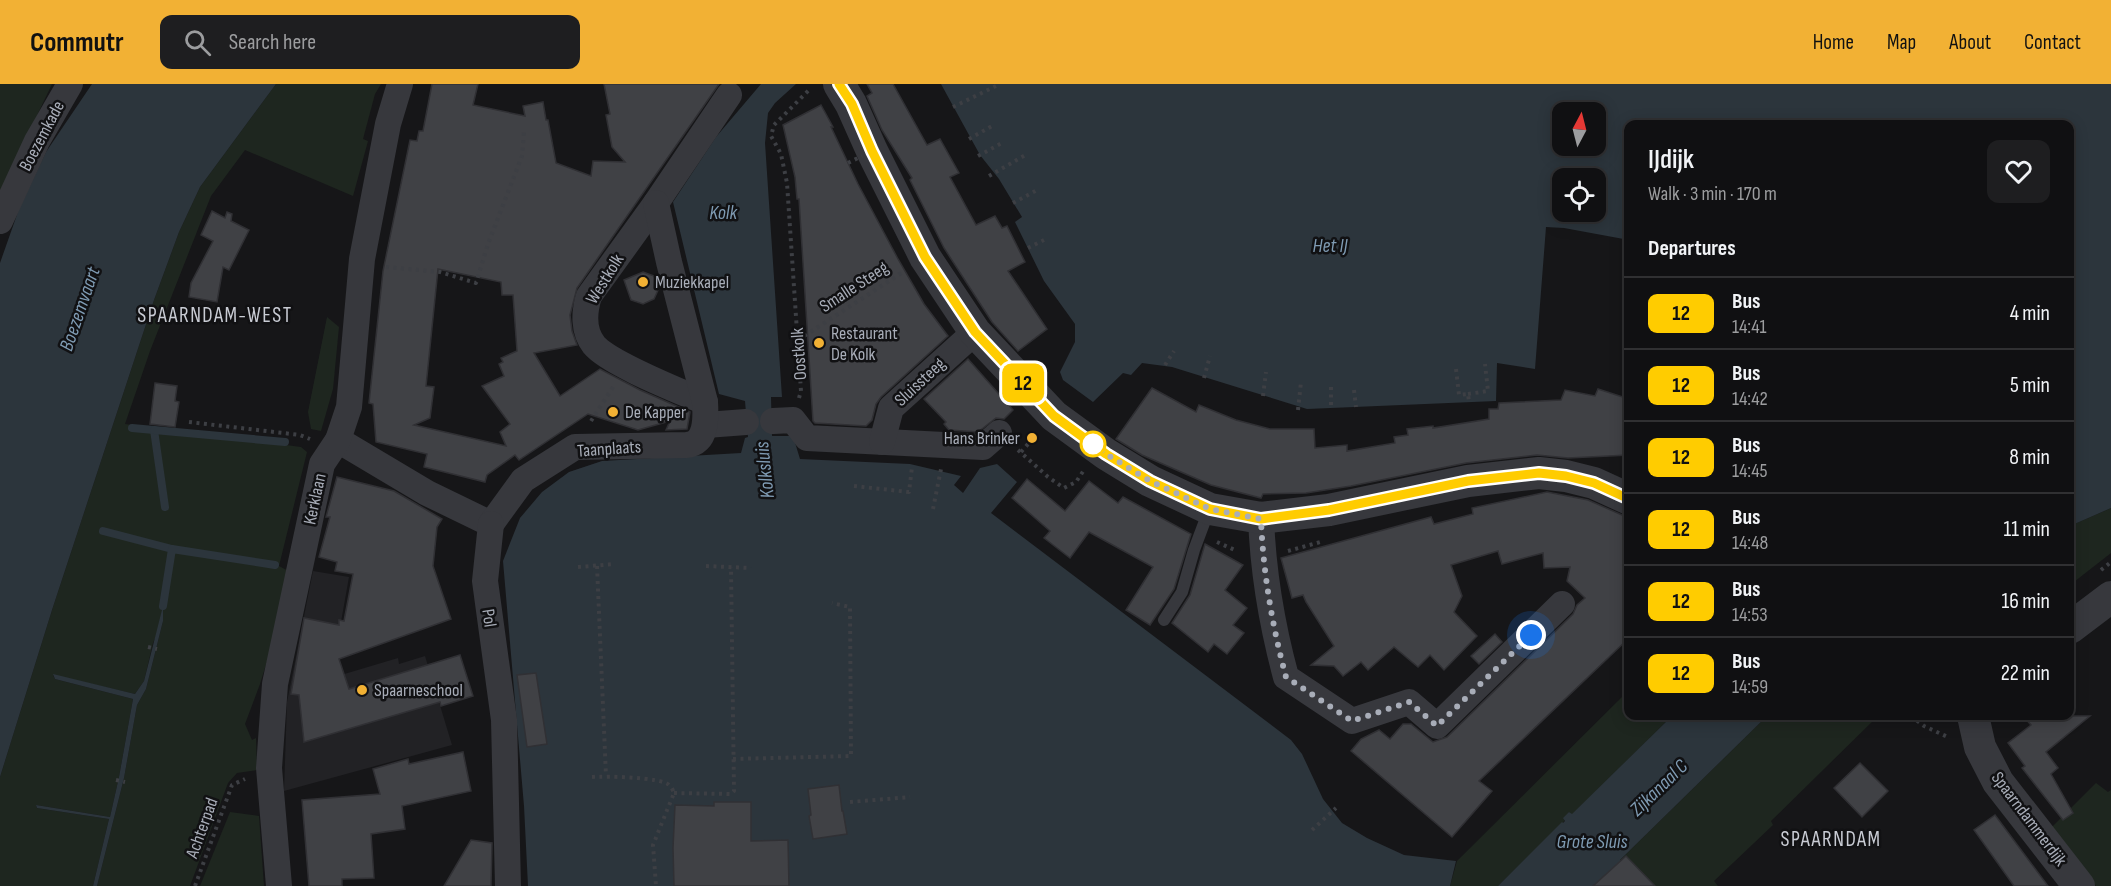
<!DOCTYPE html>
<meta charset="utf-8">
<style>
:root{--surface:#101012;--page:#1e1e20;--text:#f1f3f6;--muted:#9c9d9f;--line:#303032;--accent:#f2b134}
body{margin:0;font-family:"Sofia Sans Condensed",sans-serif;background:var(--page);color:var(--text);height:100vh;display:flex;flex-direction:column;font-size:22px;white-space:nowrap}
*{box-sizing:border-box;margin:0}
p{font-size:20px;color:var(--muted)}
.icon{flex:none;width:33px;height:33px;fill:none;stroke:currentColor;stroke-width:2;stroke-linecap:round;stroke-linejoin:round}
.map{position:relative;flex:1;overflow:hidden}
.details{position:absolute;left:1624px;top:36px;width:450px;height:600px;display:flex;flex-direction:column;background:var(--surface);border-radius:12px;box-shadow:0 3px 15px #0003,0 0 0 2px var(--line)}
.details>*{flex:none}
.badge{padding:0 12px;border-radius:9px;font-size:21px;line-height:39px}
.needle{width:39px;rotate:7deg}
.controls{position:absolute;left:1552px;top:18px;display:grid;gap:12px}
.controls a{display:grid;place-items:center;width:54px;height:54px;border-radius:12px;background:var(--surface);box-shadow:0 3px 15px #0003,0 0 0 2px var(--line);font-size:30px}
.you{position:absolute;width:30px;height:30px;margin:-15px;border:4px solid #fff;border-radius:50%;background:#1a73e8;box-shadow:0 0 0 9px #1a73e833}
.map>.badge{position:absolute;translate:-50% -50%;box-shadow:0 0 0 3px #fff}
h2{padding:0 24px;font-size:22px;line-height:54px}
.round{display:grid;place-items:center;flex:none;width:63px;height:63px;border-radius:12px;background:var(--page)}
.headline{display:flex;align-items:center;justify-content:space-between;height:102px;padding:0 24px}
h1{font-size:28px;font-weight:600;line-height:45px}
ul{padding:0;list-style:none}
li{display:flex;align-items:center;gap:18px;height:72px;padding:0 24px;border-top:2px solid var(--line)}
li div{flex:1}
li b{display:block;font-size:22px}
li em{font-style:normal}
li .badge{min-width:66px;font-weight:700;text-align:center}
header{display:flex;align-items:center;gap:36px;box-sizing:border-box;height:84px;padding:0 30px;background:var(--accent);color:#111}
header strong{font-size:28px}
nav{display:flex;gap:33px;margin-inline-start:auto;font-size:21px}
.search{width:420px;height:54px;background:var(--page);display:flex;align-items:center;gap:15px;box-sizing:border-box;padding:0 21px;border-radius:12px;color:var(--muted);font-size:22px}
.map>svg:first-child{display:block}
.built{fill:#222225}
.green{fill:#1e261f}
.water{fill:#2c353c;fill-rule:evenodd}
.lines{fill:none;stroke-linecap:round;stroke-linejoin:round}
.stream{stroke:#2c353c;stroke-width:8}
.building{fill:#404145;stroke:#303034;stroke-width:1.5;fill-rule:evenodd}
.path{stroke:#3d3f44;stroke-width:4;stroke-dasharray:3 4.5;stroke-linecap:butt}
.service{stroke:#37383d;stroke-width:12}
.minor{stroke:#37383d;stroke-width:26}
.tertiary{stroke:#37383d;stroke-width:32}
.path-bridge{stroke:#3d3f44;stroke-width:4;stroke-dasharray:3 4.5;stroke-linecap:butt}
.line-casing{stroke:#fff;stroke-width:14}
.line{stroke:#fc0;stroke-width:9}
.walk{stroke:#a8adb8;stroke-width:6;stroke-dasharray:0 10.8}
.poi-dot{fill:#f2b134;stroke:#111113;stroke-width:2}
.stop-dot{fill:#fff;stroke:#fc0;stroke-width:3}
.labels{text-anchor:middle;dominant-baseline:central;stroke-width:5;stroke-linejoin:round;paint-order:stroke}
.street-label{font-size:18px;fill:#a8adb8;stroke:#111113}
.poi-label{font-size:18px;fill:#a8adb8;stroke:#111113;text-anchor:start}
.water-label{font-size:20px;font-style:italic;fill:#7f9bb3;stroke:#111113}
.quarter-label{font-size:21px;letter-spacing:1.5px;fill:#c9ccd4;stroke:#111113}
</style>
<header>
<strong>Commutr</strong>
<div class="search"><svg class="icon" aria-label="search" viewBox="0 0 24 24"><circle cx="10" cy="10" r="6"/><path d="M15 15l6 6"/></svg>Search here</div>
<nav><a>Home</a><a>Map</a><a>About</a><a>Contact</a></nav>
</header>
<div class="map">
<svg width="2111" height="802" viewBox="0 0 2111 802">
<rect width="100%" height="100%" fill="#161618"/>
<polygon class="built" points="313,487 349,493 331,594 398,574 399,580 425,572 452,661 284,707 287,618"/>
<g class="green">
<polygon points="0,0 52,0 0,109"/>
<polygon points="276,0 381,0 375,10 363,55 368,57 353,112 245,66 211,112 150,267 125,340 301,363 307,368 279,482 294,490 260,600 245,640 252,656 256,654 257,686 237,689 228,699 190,802 97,802 124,694 137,621 146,605 163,537 153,559 144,597 135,610 53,591 55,595 133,615 119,693 110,733 36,721 37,724 109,735 93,802 0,802 0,693 52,526 154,216 179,148 200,103"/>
<polygon points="327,233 339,243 333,305 321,347 311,345 308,328"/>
<polygon points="2111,424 2111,469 2070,501 2070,442"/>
<polygon points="1629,606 1629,632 1672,632 1572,731 1569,728 1563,739 1498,802 1450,802 1457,777"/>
<polygon points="1767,632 1878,632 1771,737 1773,741 1714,797 1718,802 1646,802 1620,776"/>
<polygon points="2096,699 2108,708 2111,706 2111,802 2096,802 2051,744"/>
<polygon points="230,728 259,732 264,802 200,802"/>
</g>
<g class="water">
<polygon points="92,0 276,0 200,103 179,148 154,216 52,526 0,693 0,179 19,125 46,68"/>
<polygon points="761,0 796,0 775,19 768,29 765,59 782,313 771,313 772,352 793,352 800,375 910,380 961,392 954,401 963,409 980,384 997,380 1017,398 991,429 1291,656 1302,670 1323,715 1342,739 1367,754 1404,771 1456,777 1450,802 528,802 524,722 503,477 520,434 542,408 569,388 602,377 741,369 745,354 748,353 745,317 719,310 673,118 716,53"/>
<path d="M941 0H2111V424L2070 442V40H1629V156L1564 144 1546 143 1535 285 1497 279 1496 317 1307 325 1172 283 1142 279 1131 291 1123 289 1093 318 1063 296 1060 288 1075 258V240L1044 197 1015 138 1022 133 999 95 980 71ZM1563 28H1596V62H1563ZM1563 94H1596V128H1563Z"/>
<polygon points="163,522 163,537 146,605 137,621 124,694 97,802 93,802 109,735 37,724 36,721 110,733 119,693 133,615 55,595 53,590 135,610 144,597"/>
<polygon points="1672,632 1767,632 1620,776 1646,802 1621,802 1607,789 1593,802 1498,802 1562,738 1563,739 1565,737 1563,734 1569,728 1572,730"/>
</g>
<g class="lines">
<g class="stream">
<polyline points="132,344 154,346 165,423"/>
<polyline points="154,346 285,358"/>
<polyline points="103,447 172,465"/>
<polyline points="163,522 172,465 275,481"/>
</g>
</g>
<g class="building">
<path d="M432 0H478L473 21 525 32 523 22 543 18 546 36H548L556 79 591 92 593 77 625 78 612 63 606 31 610 30 604 0H719L577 204 570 231 572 247 577 261 534 269 560 312 600 285 640 306 690 328 687 345 666 346 670 337 638 346 588 330 519 376 515 371 487 391 485 398 424 383 427 370 376 358 373 320 369 319 383 187 410 56 417 57 419 47H423ZM438 185 501 198 502 211H513L517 267 501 274 503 278 499 280 504 292 482 302 510 340 500 348 506 362 414 341 430 334 434 303 426 302Z"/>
<polygon points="867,0 893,0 927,61 940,55 959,89 950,93 976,141 995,132 1002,144 1007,142 1025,178 1008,187 1047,245 1018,267 992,238 944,164 910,96 912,94 882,46 867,12 872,9"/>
<polygon points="821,21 833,43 831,43 858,100 898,175 924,220 948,252 881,313 876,320 872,336 866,342 815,339 813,337 799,115 797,115 795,93 783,41"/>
<polygon points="212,127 225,134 227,128 232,130 231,137 249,146 229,186 223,183 217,218 189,213 191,199 213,157 201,151"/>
<polygon points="643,188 654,192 659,204 654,215 643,220 631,216 624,196"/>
<polygon points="968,275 1013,326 1004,335 996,334 978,348 949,346 944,340 946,338 924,315"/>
<polygon points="155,299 177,302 175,317 179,318 175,343 150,340"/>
<polygon points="1152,304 1196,328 1199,321 1236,336 1270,345 1314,345 1315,364 1347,361 1347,367 1395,359 1394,353 1408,351 1407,345 1433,342 1433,344 1489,335 1489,325 1498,325 1499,319 1561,316 1565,306 1595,312 1598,305 1629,315 1629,371 1568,374 1537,371 1466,379 1351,402 1306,409 1263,410 1261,414 1211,401 1142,371 1116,355"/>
<polygon points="337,393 394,407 442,435 437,443 433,482 451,535 339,575 349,605 460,571 473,612 441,622 440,618 304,658 299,611 291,610 304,534 339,541 339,536 344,537 353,490 335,487 337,478 319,473 330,433 326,433"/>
<polygon points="1027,395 1065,427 1089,397 1118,419 1123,413 1191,450 1174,505 1150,541 1126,526 1153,483 1089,448 1070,474 1044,454 1050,447 1012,414"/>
<polygon points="1547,408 1588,416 1622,431 1629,433 1629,528 1623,536 1629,543 1629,554 1479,697 1492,707 1452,753 1351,667 1361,655 1379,646 1390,655 1403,640 1411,640 1433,658 1447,653 1573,530 1577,521 1585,514 1567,497 1570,483 1544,484 1543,469 1502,480 1498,467 1451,481 1462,512 1454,528 1477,552 1444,586 1430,571 1418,583 1394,563 1368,586 1361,578 1343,592 1334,582 1311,581 1334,562 1306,518 1303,511 1292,514 1281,474 1431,433 1434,440 1473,430 1472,424"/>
<polygon points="1205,460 1243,481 1225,506 1247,524 1233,541 1244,549 1227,570 1214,560 1208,568 1172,539 1190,511"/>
<polygon points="1495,550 1502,558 1479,580 1471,572"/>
<polygon points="536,589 547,660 527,663 517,591"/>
<polygon points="2023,632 2090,632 2046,668 2058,684 2051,690 2073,729 2063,736 2022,684 2025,682 2008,659 2031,641"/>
<polygon points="463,668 471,707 402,722 405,745 371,750 374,794 342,795 342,802 309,802 302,716 380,710 373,685 408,675 409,680"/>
<polygon points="1860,679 1888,707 1862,733 1834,704"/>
<polygon points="839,701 842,727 843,727 847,750 813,755 809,732 811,731 808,705"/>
<polygon points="714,718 751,718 751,757 788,756 789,802 674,802 673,764 675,721 714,722"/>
<polygon points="1995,731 2048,802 2014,802 1974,746"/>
<polygon points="471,756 492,759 491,802 444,802"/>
<polygon points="1626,772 1655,802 1593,802"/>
</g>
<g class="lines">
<g class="path">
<polyline points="953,23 996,2"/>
<polyline points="969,55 992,42"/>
<polyline points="978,72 1002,59"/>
<polyline points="989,92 1027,70"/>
<polyline points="1013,119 1039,105"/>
<polyline points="1028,164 1044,156"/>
<polyline points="386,183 440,188 476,199 488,160 522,72 524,48"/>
<polyline points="798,256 903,188"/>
<polyline points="1165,281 1174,267"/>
<polyline points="1456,285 1459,311 1468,310 1469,318"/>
<polyline points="1204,294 1210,272"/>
<polyline points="1331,303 1331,324"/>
<polyline points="1354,306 1356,323"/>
<polyline points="1468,310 1488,307 1485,280"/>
<polyline points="1263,312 1266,288"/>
<polyline points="799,314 801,307 787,99 781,70 771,52 774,41 811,4"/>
<polyline points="1298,326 1301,298"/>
<polyline points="591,337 613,303"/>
<polyline points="189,338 300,351 310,355"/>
<polyline points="1018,366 1048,393 1064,404 1076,398 1084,386"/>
<polyline points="1021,368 1036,351"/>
<polyline points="854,402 909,408 912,383"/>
<polyline points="933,425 941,385"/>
<polyline points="1217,458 1237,467"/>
<polyline points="1288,467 1324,457"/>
<polyline points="597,482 606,692"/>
<polyline points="706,482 751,484"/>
<polyline points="578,483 615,480"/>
<polyline points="2101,486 2111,478"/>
<polyline points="148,563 157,565"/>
<polyline points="1911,632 1924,642 1950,654"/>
<polyline points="733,675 851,672 850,523 832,519"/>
<path d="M592 693C605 692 661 693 669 701 672 703 673 707 674 709L653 761 656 802"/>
<polyline points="116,696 125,698"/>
<polyline points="674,709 731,710 734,707 731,483"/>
<polyline points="850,718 910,713"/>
<polyline points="1312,746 1336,724"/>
<polyline points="195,802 232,701 245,695"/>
</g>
<polyline class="service" points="1164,536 1182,508 1194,466 1209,426"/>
<g class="minor">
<polyline points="0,137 37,57 70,0"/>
<path d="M705 318C680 307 610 280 594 261 583 247 584 228 589 212L656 119 729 11"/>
<polyline points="773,337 793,336 807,354 983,363 999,349"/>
<polyline points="706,341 746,338"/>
<polyline points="338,356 427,409 491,440"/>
<polyline points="882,358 891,324 975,248"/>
<path d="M1261 434C1263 488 1272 541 1286 593L1352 637 1409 618 1437 642 1562 520"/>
<path d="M491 440 523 396 575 363 686 361C707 360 706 334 705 318L669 178 656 119"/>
<polyline points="491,440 485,497 504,636 508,802"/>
<polyline points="279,802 269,684 275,600 322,380 338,356 349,323 362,175 388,40 400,0"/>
</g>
<g class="tertiary">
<polyline points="839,0 851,20 872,67 925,173 975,248 1054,332 1106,370 1150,397 1210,425 1261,434 1329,426 1468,397 1539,389 1566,392 1594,399 1629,415"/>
<polyline points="2070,544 2111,513"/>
<polyline points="1973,632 1980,663 1998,698 2079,802"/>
</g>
<polyline class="path-bridge" points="848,79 862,72"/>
</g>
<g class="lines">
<g class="line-casing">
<polyline id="line" points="839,0 852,20 872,67 925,173 975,248 1054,332 1106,370 1150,397 1210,425 1261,435 1329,426 1468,397 1539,389 1566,392 1594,399 1629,415"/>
</g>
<use href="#line" class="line"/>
<path class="walk" d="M1093 360 1106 370 1150 397 1210 425 1261 435C1263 488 1272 541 1286 593L1352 637 1409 618 1437 642 1531 551"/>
</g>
<g class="poi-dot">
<circle cx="643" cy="198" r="6"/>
<circle cx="819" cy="259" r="6"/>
<circle cx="613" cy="328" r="6"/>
<circle cx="1032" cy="354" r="6"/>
<circle cx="362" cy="606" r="6"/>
</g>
<circle class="stop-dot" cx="1093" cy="360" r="12"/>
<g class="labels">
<g class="street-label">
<text transform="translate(42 52) rotate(-62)">Boezemkade</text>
<text transform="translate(605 195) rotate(-58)">Westkolk</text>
<text transform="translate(854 203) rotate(-33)">Smalle Steeg</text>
<text transform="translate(799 270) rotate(-94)">Oostkolk</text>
<text transform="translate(920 298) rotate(-43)">Sluissteeg</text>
<text transform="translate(609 365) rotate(-4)">Taanplaats</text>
<text transform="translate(315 415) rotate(-78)">Kerklaan</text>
<text transform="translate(489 534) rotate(82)">Pol</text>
<text transform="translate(2029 735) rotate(53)">Spaarndammerdijk</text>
<text transform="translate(202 744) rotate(-70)">Achterpad</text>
</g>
<g class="poi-label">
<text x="655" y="198">Muziekkapel</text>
<text x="831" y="249">Restaurant<tspan x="831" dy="21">De Kolk</tspan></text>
<text x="625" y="328">De Kapper</text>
<text x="1020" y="354" text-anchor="end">Hans Brinker</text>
<text x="374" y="606">Spaarneschool</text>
</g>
<g class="water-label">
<text x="723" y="129">Kolk</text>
<text x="1330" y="162">Het IJ</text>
<text transform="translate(80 225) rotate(-71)">Boezemvaart</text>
<text transform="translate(765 386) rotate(-96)">Kolksluis</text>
<text transform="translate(1659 704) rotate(-44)">Zijkanaal C</text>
<text x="1592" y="758">Grote Sluis</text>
</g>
<g class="quarter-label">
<text x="215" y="231">SPAARNDAM-WEST</text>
<text x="1831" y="755">SPAARNDAM</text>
</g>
</g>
</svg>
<div class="controls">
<a><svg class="needle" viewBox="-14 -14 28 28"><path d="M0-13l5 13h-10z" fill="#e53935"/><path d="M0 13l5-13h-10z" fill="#9c9d9f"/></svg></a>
<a><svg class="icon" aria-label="locate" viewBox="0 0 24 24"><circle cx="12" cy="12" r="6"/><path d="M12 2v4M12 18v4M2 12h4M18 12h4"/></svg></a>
</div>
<div class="you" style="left:1531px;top:551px"></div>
<b class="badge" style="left:1023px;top:299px;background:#fc0;color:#111">12</b>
<section class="details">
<div class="headline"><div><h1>IJdijk</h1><p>Walk · 3 min · 170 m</p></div><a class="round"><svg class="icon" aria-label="heart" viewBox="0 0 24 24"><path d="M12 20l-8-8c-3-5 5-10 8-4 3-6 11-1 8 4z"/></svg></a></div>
<h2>Departures</h2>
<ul>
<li><span class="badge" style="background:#fc0;color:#111">12</span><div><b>Bus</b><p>14:41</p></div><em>4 min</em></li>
<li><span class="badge" style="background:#fc0;color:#111">12</span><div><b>Bus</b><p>14:42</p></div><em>5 min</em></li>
<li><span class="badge" style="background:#fc0;color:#111">12</span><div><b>Bus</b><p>14:45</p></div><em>8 min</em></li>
<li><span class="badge" style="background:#fc0;color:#111">12</span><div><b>Bus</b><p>14:48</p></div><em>11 min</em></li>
<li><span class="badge" style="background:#fc0;color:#111">12</span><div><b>Bus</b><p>14:53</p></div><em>16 min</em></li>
<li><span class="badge" style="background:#fc0;color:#111">12</span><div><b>Bus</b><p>14:59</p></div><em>22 min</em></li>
</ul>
</section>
</div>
